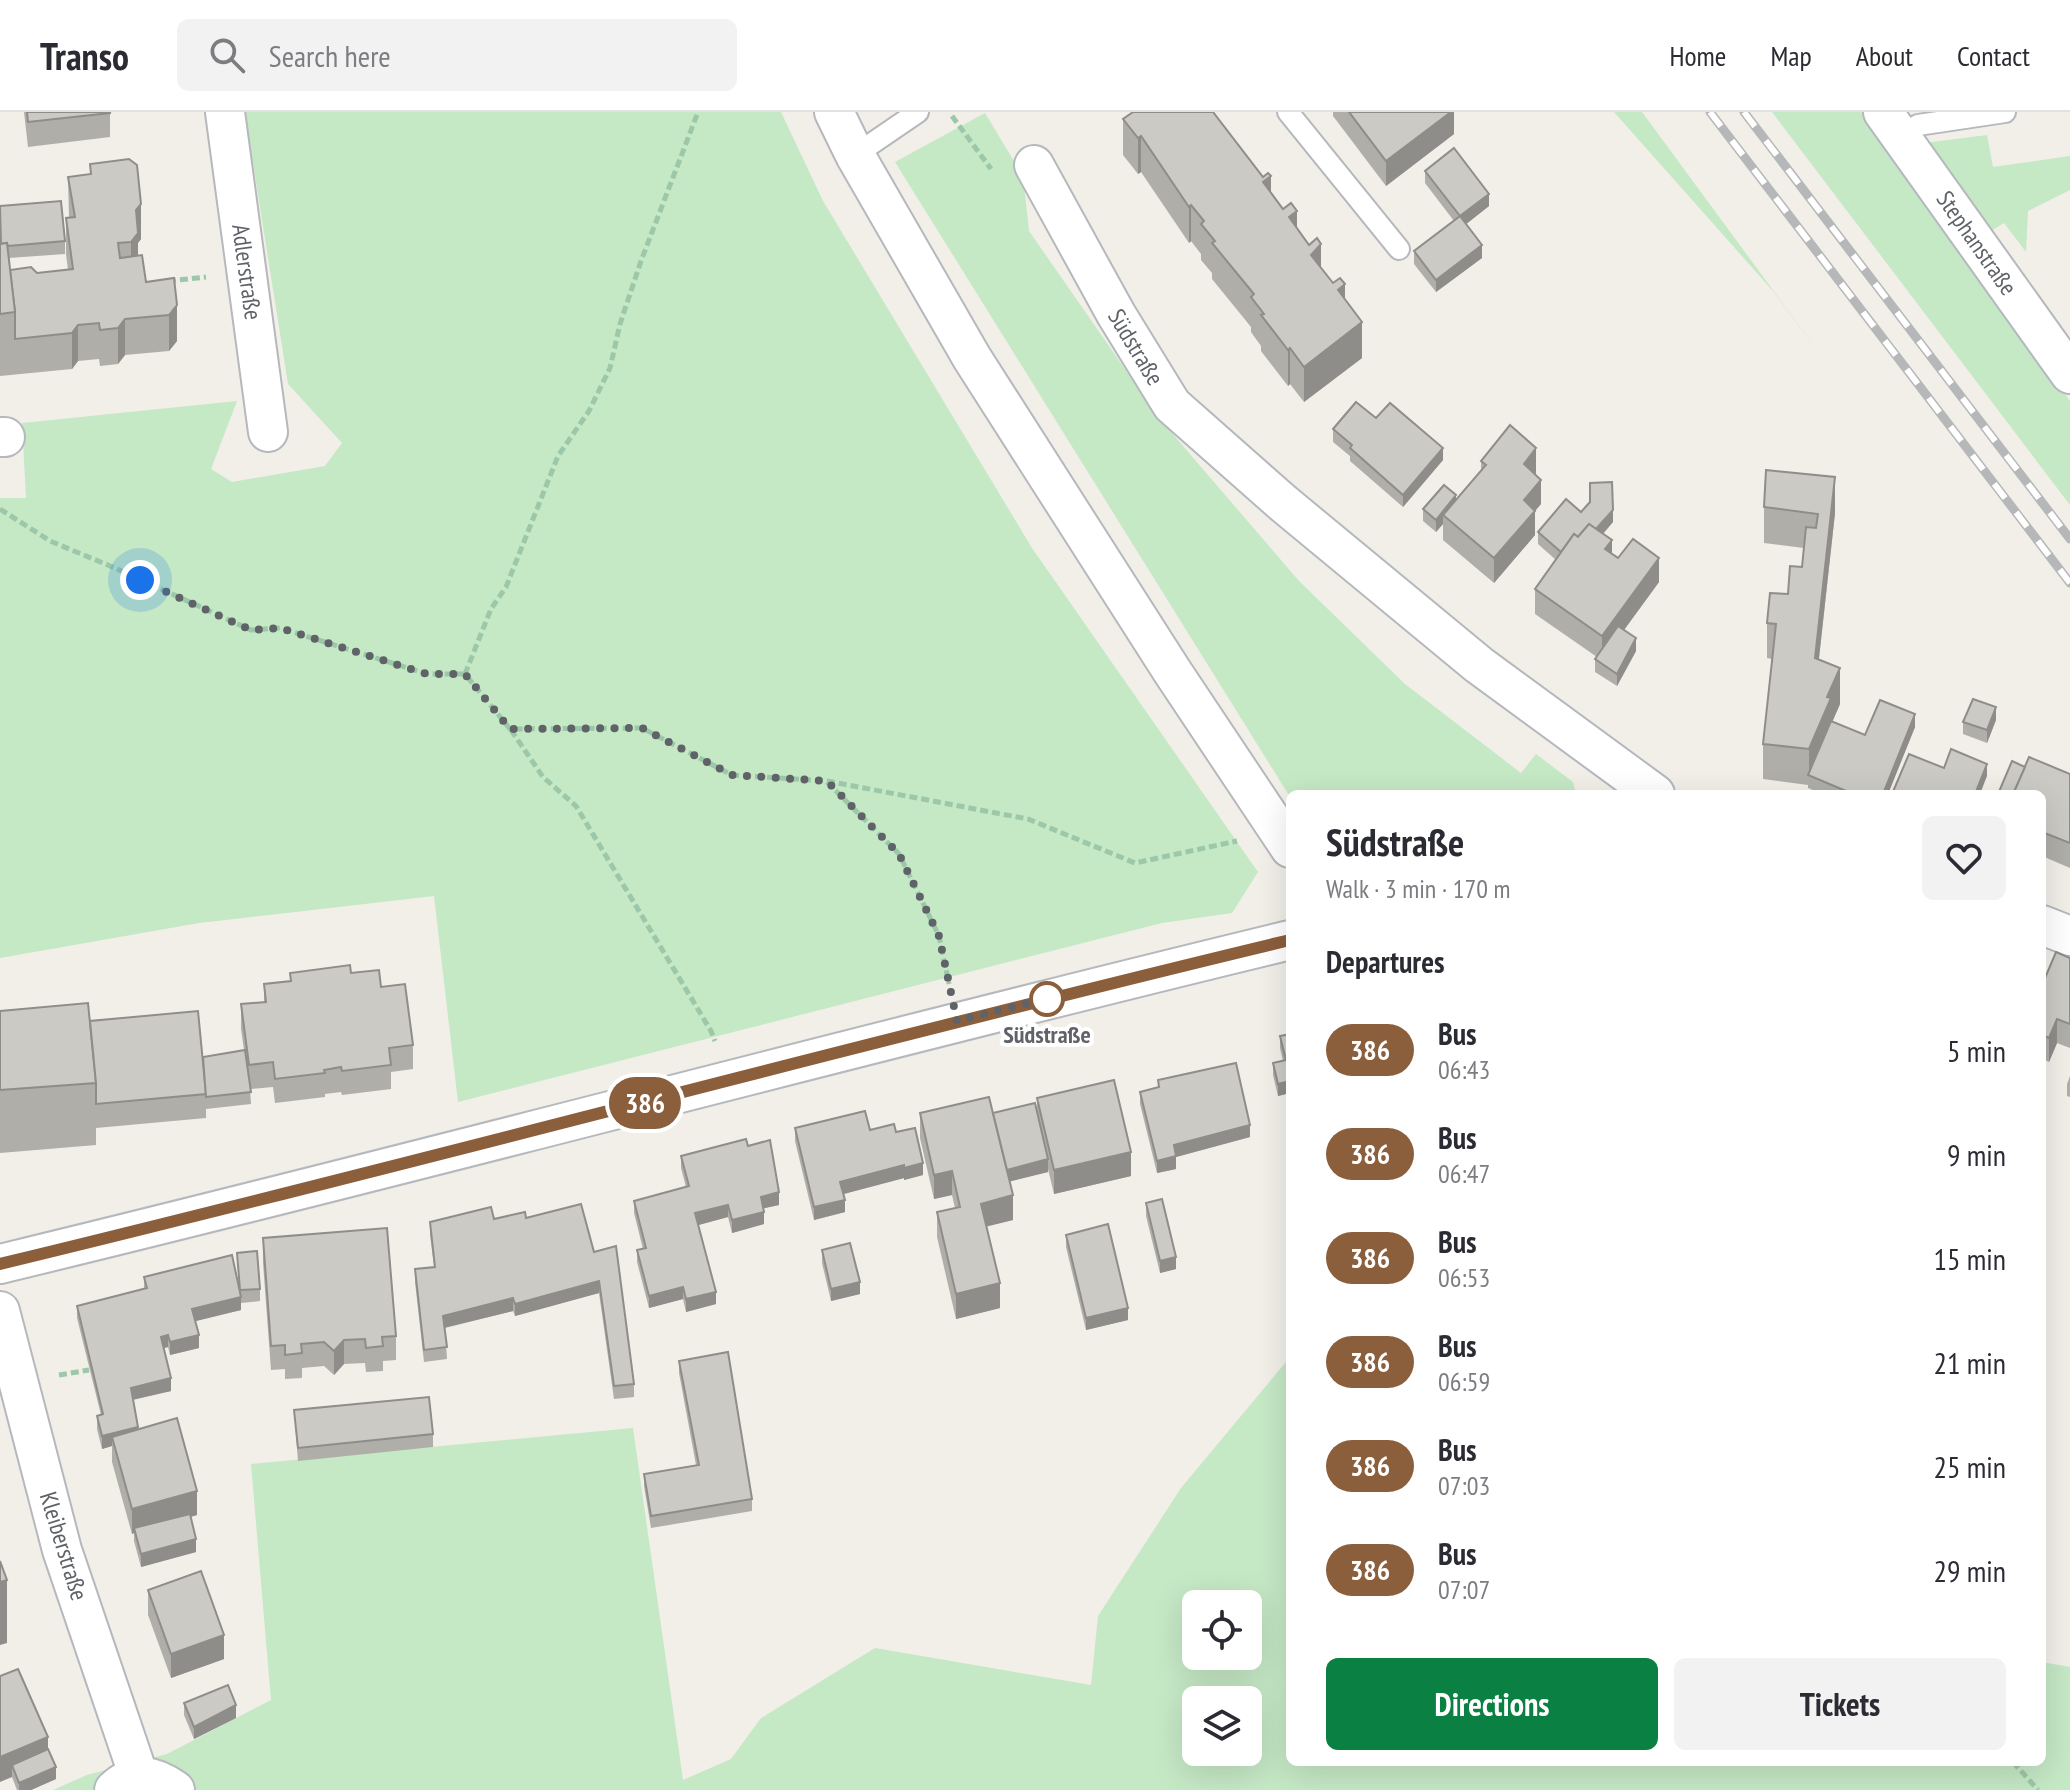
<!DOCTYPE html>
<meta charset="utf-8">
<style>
:root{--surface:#fff;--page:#f2f2f3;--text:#2b2b33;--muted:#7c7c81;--line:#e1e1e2;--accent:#0b8043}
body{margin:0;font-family:"PT Sans Narrow",sans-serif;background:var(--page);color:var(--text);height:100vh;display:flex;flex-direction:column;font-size:30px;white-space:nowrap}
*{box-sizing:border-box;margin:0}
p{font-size:26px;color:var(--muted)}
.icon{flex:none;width:44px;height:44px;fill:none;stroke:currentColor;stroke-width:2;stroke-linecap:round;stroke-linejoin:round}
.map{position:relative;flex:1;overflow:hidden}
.details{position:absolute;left:1286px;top:678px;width:760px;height:976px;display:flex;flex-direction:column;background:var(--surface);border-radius:12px;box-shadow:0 8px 32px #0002}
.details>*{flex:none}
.badge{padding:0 16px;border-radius:26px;font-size:28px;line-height:52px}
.controls{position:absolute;left:1182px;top:1478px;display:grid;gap:16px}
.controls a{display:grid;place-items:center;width:80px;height:80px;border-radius:12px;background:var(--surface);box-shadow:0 8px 32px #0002;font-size:40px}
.you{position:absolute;width:40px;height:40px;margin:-20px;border:6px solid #fff;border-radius:50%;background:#1a73e8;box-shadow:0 0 0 12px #1a73e833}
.map>.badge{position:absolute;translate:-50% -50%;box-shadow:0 0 0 4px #fff}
h2{padding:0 40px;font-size:30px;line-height:72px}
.round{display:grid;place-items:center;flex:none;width:84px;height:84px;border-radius:12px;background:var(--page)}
.overview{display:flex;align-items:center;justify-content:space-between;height:136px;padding:0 40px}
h1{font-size:38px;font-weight:800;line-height:60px}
.cta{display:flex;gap:16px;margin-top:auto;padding:16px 40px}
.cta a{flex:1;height:92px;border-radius:12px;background:var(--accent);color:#fff;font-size:32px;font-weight:800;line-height:92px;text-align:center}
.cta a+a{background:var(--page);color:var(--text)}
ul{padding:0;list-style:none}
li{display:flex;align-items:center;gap:24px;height:104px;padding:0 40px}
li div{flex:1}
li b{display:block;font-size:30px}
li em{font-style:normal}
li .badge{min-width:88px;font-weight:700;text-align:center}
header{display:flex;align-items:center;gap:48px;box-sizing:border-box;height:112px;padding:0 40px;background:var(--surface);border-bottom:2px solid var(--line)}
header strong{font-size:38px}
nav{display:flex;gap:44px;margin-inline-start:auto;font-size:28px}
.search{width:560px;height:72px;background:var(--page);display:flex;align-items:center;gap:20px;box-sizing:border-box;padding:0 28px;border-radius:12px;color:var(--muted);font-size:30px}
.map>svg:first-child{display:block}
.green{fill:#c5e8c5;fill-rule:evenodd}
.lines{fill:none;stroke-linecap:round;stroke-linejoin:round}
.service-casing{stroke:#b5b8bc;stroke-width:24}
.minor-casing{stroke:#b5b8bc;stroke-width:42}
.path{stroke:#9cc7a9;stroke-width:5;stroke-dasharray:8 4;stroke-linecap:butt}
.service{stroke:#fff;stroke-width:20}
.minor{stroke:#fff;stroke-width:38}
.rail-casing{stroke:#b6b7b8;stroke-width:9}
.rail{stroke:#fff;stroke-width:6;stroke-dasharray:18;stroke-linecap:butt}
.wall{fill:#afaea9}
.shaded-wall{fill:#8f8d8a}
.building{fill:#cccac5;stroke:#8f8d8a;stroke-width:2}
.line-casing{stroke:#fff;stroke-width:18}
.line{stroke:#8b5e3c;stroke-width:12}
.walk{stroke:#5f6368;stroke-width:8;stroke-dasharray:0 14.4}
.stop-dot{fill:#fff;stroke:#8b5e3c;stroke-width:4}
.labels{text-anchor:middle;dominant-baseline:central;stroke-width:8;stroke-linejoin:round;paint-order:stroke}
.street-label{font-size:24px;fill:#5f6368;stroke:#fff}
.stop-label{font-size:24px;font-weight:bold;fill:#5f6368;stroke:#fff}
</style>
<header>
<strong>Transo</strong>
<div class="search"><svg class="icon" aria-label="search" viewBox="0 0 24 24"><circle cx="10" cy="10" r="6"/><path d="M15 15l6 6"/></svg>Search here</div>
<nav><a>Home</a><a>Map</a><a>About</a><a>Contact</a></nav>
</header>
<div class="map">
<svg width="2070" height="1678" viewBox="0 0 2070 1678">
<rect width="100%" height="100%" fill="#f1efe8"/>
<g class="green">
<polygon points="245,0 781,0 823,89 1032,436 1258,760 1232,801 1162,811 458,990 434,784 199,811 0,846 0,386 26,386 22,311 237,289 211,357 232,370 325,354 342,331 288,272"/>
<polygon points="1614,0 1642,0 1828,253 1773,179"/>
<polygon points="1772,0 1861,0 2070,289 2070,393"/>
<polygon points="985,1 1023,64 1029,119 1159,306 1299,469 1405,572 1521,661 1536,642 1573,670 1576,682 1290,682 1290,685 895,50"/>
<polygon points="1987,23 1993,55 2070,44 2070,78 2028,99 2026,140 2004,111 1991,119 1924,31"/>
<path d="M1290 1245V1650H2042V1550L2070 1555V1678H53L87 1663 167 1642 271 1588 251 1352 633 1316 683 1668 731 1647 761 1606 875 1536 1091 1573 1098 1504 1181 1376ZM1196 1492H1248V1544H1196ZM1196 1588H1248V1640H1196Z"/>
</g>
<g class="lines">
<g class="service-casing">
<g id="service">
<polyline points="1288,0 1399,137"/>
<polyline points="1900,24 1918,13 2005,0"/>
<polyline points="855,43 918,0"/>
</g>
</g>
<g class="minor-casing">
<g id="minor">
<polyline points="225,0 268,320"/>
<polyline points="834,0 855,43 972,246 1172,559 1290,736"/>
<polyline points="1883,0 2070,262"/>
<polyline points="1034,53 1116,202 1172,293 1283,391 1479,553 1655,682"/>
<polyline points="0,325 5,325"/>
<polyline points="2042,813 2070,824"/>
<path d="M0 1152C431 1048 859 932 1290 828"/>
<polyline points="0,1199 62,1438 139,1665"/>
<path d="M114 1678C134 1658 155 1664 175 1678"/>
</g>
</g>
<g class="path">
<polyline points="952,4 991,57"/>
<polyline points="168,169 206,165"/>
<polyline points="0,397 50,429 115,456 251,518 280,516 427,562 465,562 510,617 642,616 732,663 827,669 1028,707 1135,751 1237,729"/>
<polyline points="465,562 491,497 506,475 558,344 589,299 610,256 620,212 641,149 698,0"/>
<polyline points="511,618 543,665 576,694 711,919 715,929"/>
<polyline points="827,670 899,742 939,824 949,872"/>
<polyline points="59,1263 89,1258"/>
<polyline points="2013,1650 2038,1678"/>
</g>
<use href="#service" class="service"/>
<use href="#minor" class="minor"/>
<g class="rail-casing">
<g id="rail">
<polyline points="1710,0 2070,471"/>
<polyline points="1744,0 2070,427"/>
</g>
</g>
<use href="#rail" class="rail"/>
</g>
<g class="wall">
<polygon points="24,0 110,0 110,25 28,35"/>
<polygon points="1333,0 1454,0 1454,22 1386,74 1333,4"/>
<polygon points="1123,7 1271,81 1297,116 1321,156 1345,187 1362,246 1304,290 1290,272 1288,274 1261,239 1261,234 1251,220 1251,215 1212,167 1212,161 1201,148 1201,142 1191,129 1189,131 1141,60 1138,62 1123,43"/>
<polygon points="90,52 141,127 138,131 138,144 146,170 174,166 177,229 169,239 125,243 118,252 100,254 99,247 78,249 72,257 0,264 0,94 65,129 65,142 9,146 10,158 37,161 68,158 66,142 66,106 69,106 68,65 90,62"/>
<polygon points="1425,59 1489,94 1466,112 1482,146 1436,180 1414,152 1414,139 1454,109 1425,71"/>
<polygon points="1376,306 1443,348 1403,395 1350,349 1350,344 1333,330 1333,317"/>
<polygon points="1481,349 1536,361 1535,362 1541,392 1535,399 1535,423 1494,471 1443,428 1443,412 1436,420 1423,409 1423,397 1456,387 1481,359"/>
<polygon points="1764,395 1835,401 1819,547 1840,592 1832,610 1865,623 1915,615 1888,682 1823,682 1808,676 1808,673 1763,667 1763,632 1772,547 1767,546 1767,511 1788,482 1802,455 1804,436 1764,431"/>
<polygon points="1613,410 1603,422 1612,441 1659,470 1624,518 1636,539 1617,574 1595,560 1595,547 1597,545 1535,502 1535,477 1556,448 1538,432 1538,420"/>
<polygon points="1996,608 1987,631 1963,622 1963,610"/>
<polygon points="2025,655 2070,662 2070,756 2042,744 2042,682"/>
<polygon points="2070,846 2070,936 2057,931 2049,950 2042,947 2042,873"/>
<polygon points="290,861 351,861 381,875 413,933 413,957 391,960 391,977 342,983 341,980 325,982 325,985 275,991 273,975 250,977 251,992 206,997 206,1006 96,1016 96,1033 0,1041 0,899 90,909 203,945 244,938 241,917 241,892 264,890 264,872 290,869"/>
<polygon points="1290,922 1290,981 1278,984 1273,963 1273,951 1283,949 1280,936 1280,924"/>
<polygon points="2070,964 2070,985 2067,984 2067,972"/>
<polygon points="1158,968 1250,1025 1176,1045 1176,1057 1157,1061 1140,992 1140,980 1158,975"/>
<polygon points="1037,986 1131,1064 1054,1082 1048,1057 1048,1060 1009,1069 1013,1108 986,1114 1000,1196 956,1207 937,1125 937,1100 955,1096 952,1083 934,1087 920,1026 920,1001 1037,1000"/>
<polygon points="795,1016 870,1018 896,1020 923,1063 904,1068 904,1066 843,1082 845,1100 814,1108 795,1029"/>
<polygon points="748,1034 779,1093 764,1096 764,1112 732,1121 728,1105 698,1113 716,1192 686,1200 683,1187 649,1196 637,1150 637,1138 643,1137 634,1101 634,1089 686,1075 681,1056 681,1044"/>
<polygon points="2042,1058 2044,1080 2044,1092 2042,1092"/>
<polygon points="1146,1091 1176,1157 1160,1161 1146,1104"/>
<polygon points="526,1106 594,1140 634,1272 634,1285 614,1287 599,1181 515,1204 513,1199 445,1216 447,1247 424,1250 415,1170 415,1157 434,1155 430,1122 430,1110"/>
<polygon points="1066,1123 1128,1208 1086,1218 1066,1135"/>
<polygon points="263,1126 396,1224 396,1248 383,1249 383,1259 366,1260 365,1251 344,1252 334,1263 324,1254 302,1256 302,1266 285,1267 285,1257 271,1258 263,1151"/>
<polygon points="822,1138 860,1182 831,1189 822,1151"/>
<polygon points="237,1141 260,1177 260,1189 241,1191 241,1198 195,1209 199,1236 170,1243 168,1235 164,1236 171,1279 133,1288 138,1318 197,1403 190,1405 196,1440 141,1455 134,1429 134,1421 132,1422 112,1350 112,1334 102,1337 97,1317 97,1304 101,1303 77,1206 77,1194 144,1177 144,1165 240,1180"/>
<polygon points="679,1249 752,1387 752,1399 651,1416 644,1374 644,1362 696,1353 679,1261"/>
<polygon points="294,1298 433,1322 433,1335 298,1349"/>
<polygon points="148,1478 224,1547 171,1566 148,1503"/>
<polygon points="0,1564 48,1637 56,1667 31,1678 17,1678 12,1665"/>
<polygon points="184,1591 236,1606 194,1627 184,1603"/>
</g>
<g class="shaded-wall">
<polygon points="1451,0 1454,0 1454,22 1386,74 1386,49"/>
<polygon points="1141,24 1141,60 1138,62 1138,26"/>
<polygon points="1271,64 1271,100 1263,70"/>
<polygon points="1489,82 1489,94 1460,117 1460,104"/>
<polygon points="141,92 141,127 138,131 138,156 131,166 131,130 136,98"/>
<polygon points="1191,93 1191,129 1189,131 1189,95"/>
<polygon points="1297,99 1297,135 1289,105"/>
<polygon points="1321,132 1321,167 1311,143"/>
<polygon points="1482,133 1482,146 1436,180 1436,168"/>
<polygon points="1345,172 1345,208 1338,178"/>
<polygon points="177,193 177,229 169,239 169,203"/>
<polygon points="125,207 125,243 118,252 118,216"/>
<polygon points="1362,210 1362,246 1304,290 1304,255"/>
<polygon points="78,213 78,249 72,257 72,221"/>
<polygon points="1290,236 1290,272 1288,274 1288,238"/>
<polygon points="1443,336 1443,348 1403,395 1403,383"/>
<polygon points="1536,336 1536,361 1524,376 1524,352"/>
<polygon points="1835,365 1835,401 1815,581 1815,546"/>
<polygon points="1541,368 1541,392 1535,399 1535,423 1494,471 1494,446 1524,388"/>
<polygon points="1456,383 1456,396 1443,403 1443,412 1436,420 1436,408"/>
<polygon points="1613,398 1613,410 1578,450 1578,437"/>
<polygon points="1612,428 1612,452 1605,437"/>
<polygon points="1659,446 1659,470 1602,548 1602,524"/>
<polygon points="1636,526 1636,539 1617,574 1617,562"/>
<polygon points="1840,556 1840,592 1809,664 1809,637 1827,585"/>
<polygon points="1996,595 1996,608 1987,631 1987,618"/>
<polygon points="1915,602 1915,615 1888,682 1883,682"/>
<polygon points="1987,652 1987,664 1980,682 1975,682"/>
<polygon points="2057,907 2057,931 2049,950 2049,926"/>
<polygon points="1290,969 1290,981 1278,984 1278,972"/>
<polygon points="1250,1013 1250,1025 1176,1045 1176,1057 1157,1061 1157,1049 1174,1033"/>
<polygon points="1131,1040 1131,1064 1054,1082 1054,1058"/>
<polygon points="1048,1047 1048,1060 1004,1071 1004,1058"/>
<polygon points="923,1051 923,1063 904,1068 904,1056"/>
<polygon points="904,1053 904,1066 840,1083 840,1070"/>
<polygon points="952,1059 952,1083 934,1087 934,1063"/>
<polygon points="779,1080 779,1093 761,1097 761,1085"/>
<polygon points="1013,1083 1013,1108 981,1116 981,1092"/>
<polygon points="845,1088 845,1100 814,1108 814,1095"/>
<polygon points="728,1093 728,1105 695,1114 695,1101"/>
<polygon points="764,1100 764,1112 732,1121 732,1108"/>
<polygon points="1176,1145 1176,1157 1160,1161 1160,1149"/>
<polygon points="599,1169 599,1181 515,1204 515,1192"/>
<polygon points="860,1170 860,1182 831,1189 831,1177"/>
<polygon points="1000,1171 1000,1196 956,1207 956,1182"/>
<polygon points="683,1175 683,1187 649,1196 649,1184"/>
<polygon points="716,1180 716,1192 686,1200 686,1187"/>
<polygon points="241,1185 241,1198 192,1210 192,1197"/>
<polygon points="513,1186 513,1199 443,1216 443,1204"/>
<polygon points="1128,1196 1128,1208 1086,1218 1086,1206"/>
<polygon points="168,1223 168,1235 161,1237 161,1225"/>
<polygon points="199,1223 199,1236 170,1243 170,1230"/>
<polygon points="344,1228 344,1252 334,1263 334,1239"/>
<polygon points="171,1266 171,1279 131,1288 131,1276"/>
<polygon points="138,1315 138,1328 112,1325 112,1334 102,1337 102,1324"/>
<polygon points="197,1379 197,1403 135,1421 134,1416 134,1421 132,1422 132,1397"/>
<polygon points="196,1427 196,1440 141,1455 141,1442"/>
<polygon points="7,1468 7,1531 0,1533 0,1470"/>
<polygon points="224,1523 224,1547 171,1566 171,1542"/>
<polygon points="236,1593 236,1606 194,1627 194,1615"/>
<polygon points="48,1625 48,1649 12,1653 12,1665 0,1670 0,1645"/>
<polygon points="56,1655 56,1667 31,1678 19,1678 19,1671"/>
</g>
<g class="building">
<polygon points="27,0 110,0 110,1 28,10"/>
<polygon points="1133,0 1213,0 1263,65 1268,61 1271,64 1263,70 1283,97 1291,91 1297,99 1289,105 1309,133 1317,126 1321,132 1311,143 1333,171 1340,166 1345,172 1338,178 1362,210 1304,255 1290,236 1288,238 1261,203 1264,202 1251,185 1254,182 1212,131 1215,129 1201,112 1204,109 1191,93 1189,95 1141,24 1138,26 1123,7"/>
<polygon points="1349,0 1451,0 1386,49"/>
<polygon points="1454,36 1489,82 1460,104 1482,133 1436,168 1414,139 1460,104 1425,59"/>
<polygon points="129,47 137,53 141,92 136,98 138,121 131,130 118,131 120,146 142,143 146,170 174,166 177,193 169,203 125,207 118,216 100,218 99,211 78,213 72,221 15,227 15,200 10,158 31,155 37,161 73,157 66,106 75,105 68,65 91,62 90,52"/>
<polygon points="61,89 65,129 8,134 7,131 1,132 0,94"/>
<polygon points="7,131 15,200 0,202 0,132"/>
<polygon points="1356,290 1376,306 1390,291 1443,336 1403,383 1350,336 1352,333 1333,317"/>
<polygon points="1510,313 1536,336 1524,352 1541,368 1524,388 1535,399 1494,446 1443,403 1486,353 1481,349"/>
<polygon points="1766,358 1835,365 1815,546 1840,556 1827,585 1831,586 1809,637 1763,632 1776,512 1767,511 1770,481 1788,482 1790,454 1802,455 1806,415 1816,416 1818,402 1764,395"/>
<polygon points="1612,370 1613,398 1596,417 1589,412 1578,425 1574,422 1561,440 1538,420 1566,387 1581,400 1590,390 1590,371"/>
<polygon points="1444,373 1456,383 1436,408 1423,397"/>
<polygon points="1589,412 1612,428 1605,437 1618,446 1633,427 1659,446 1602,524 1535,477 1574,422 1578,425"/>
<polygon points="1618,514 1636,526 1617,562 1595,547"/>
<polygon points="1973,587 1996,595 1987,618 1963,610"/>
<polygon points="1880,588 1915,602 1883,682 1853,682 1808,663 1831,609 1865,623"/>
<polygon points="1951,637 1987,652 1975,682 1892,682 1909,642 1944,656"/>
<polygon points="2029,645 2070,662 2070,731 2042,720 2042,682 2013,682"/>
<polygon points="2012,649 2025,655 2013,682 1998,682"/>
<polygon points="2056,840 2070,846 2070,912 2057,907 2049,926 2042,923 2042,873"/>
<polygon points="350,853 351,861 379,858 381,875 405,872 413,933 389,936 391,953 342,959 341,955 324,958 325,961 275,967 273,950 249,953 241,892 266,890 264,872 291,869 290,861"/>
<polygon points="88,891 96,971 0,978 0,899"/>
<polygon points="198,899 206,982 96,992 96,971 90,909"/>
<polygon points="1290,922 1290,969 1278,972 1273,951 1286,948 1280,924"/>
<polygon points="245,938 251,980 206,985 203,945"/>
<polygon points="1236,951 1250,1013 1174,1033 1176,1044 1157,1049 1140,980 1159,975 1158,968"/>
<polygon points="1114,968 1131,1040 1054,1058 1037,986"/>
<polygon points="989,985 1013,1083 981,1092 1000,1171 956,1182 937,1100 960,1095 952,1059 934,1063 920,1001"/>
<polygon points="1035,991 1048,1047 1007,1058 993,1001"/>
<polygon points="865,999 870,1018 894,1012 896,1020 915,1016 923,1051 904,1056 904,1053 840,1070 845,1088 814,1095 795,1016"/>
<polygon points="746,1027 748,1034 770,1028 779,1080 761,1085 764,1100 732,1108 728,1093 695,1101 716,1180 686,1187 683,1175 649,1184 637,1138 646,1136 634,1089 689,1074 681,1044"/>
<polygon points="2042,1058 2044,1080 2042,1080"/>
<polygon points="1162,1087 1176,1145 1160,1149 1146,1091"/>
<polygon points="581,1092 594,1140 616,1134 634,1272 614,1274 599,1169 515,1192 513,1186 443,1204 447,1235 424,1238 415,1157 435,1155 430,1110 491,1095 494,1107 525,1100 526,1106"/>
<polygon points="1108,1112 1128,1196 1086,1206 1066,1123"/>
<polygon points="387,1116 396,1224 382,1225 383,1234 366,1236 365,1227 344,1228 334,1239 324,1230 301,1232 302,1241 285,1243 285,1233 271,1234 263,1126"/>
<polygon points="850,1131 860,1170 831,1177 822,1138"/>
<polygon points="257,1139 260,1177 240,1178 237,1141"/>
<polygon points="232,1143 241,1185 192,1197 199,1223 170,1230 168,1223 161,1225 171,1266 131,1276 138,1315 102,1324 97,1304 103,1302 77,1194 147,1176 144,1165"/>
<polygon points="728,1240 752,1387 651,1404 644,1362 699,1353 679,1249"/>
<polygon points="429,1285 433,1322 298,1336 294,1298"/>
<polygon points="177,1306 197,1379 132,1397 112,1325"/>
<polygon points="190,1402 196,1427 141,1442 134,1416"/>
<polygon points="0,1449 7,1468 0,1470"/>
<polygon points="201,1459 224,1523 171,1542 148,1478"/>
<polygon points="18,1557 48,1625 0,1645 0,1564"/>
<polygon points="228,1573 236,1593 194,1615 184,1591"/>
<polygon points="48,1637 56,1655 19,1671 12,1653"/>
</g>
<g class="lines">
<g class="line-casing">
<path id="line" d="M0 1152C431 1048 859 931 1290 828"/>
</g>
<use href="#line" class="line"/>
<polyline class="walk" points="140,468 251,518 280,516 427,562 465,562 510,617 642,616 732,663 827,669 899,742 939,824 957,909 1049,886 1047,887"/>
</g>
<circle class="stop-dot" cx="1047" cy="887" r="16"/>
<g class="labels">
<g class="street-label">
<text transform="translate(1977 131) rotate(55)">Stephanstraße</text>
<text transform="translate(247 160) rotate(82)">Adlerstraße</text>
<text transform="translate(1136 235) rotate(59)">Südstraße</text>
<text transform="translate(64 1434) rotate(73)">Kleiberstraße</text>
</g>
<g class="stop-label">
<text x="1047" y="922">Südstraße</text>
</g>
</g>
</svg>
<div class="controls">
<a><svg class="icon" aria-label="locate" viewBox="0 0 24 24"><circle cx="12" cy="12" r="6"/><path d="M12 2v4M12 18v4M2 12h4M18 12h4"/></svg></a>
<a><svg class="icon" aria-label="layers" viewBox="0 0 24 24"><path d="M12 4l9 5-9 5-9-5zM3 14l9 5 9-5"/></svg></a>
</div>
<div class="you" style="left:140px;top:468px"></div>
<b class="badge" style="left:645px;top:991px;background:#8b5e3c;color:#fff">386</b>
<section class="details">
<div class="overview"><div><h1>Südstraße</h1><p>Walk · 3 min · 170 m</p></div><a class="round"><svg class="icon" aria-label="heart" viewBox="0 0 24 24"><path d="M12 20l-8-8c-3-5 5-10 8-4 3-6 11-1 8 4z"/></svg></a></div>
<h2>Departures</h2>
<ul>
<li><span class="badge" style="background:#8b5e3c;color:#fff">386</span><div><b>Bus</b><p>06:43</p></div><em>5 min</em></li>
<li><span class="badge" style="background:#8b5e3c;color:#fff">386</span><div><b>Bus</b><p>06:47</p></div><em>9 min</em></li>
<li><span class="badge" style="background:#8b5e3c;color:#fff">386</span><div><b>Bus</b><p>06:53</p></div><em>15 min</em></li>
<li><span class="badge" style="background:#8b5e3c;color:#fff">386</span><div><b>Bus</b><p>06:59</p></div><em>21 min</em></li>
<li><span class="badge" style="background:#8b5e3c;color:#fff">386</span><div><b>Bus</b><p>07:03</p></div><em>25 min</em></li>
<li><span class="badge" style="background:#8b5e3c;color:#fff">386</span><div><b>Bus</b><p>07:07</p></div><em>29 min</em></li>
</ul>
<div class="cta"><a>Directions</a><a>Tickets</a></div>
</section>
</div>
